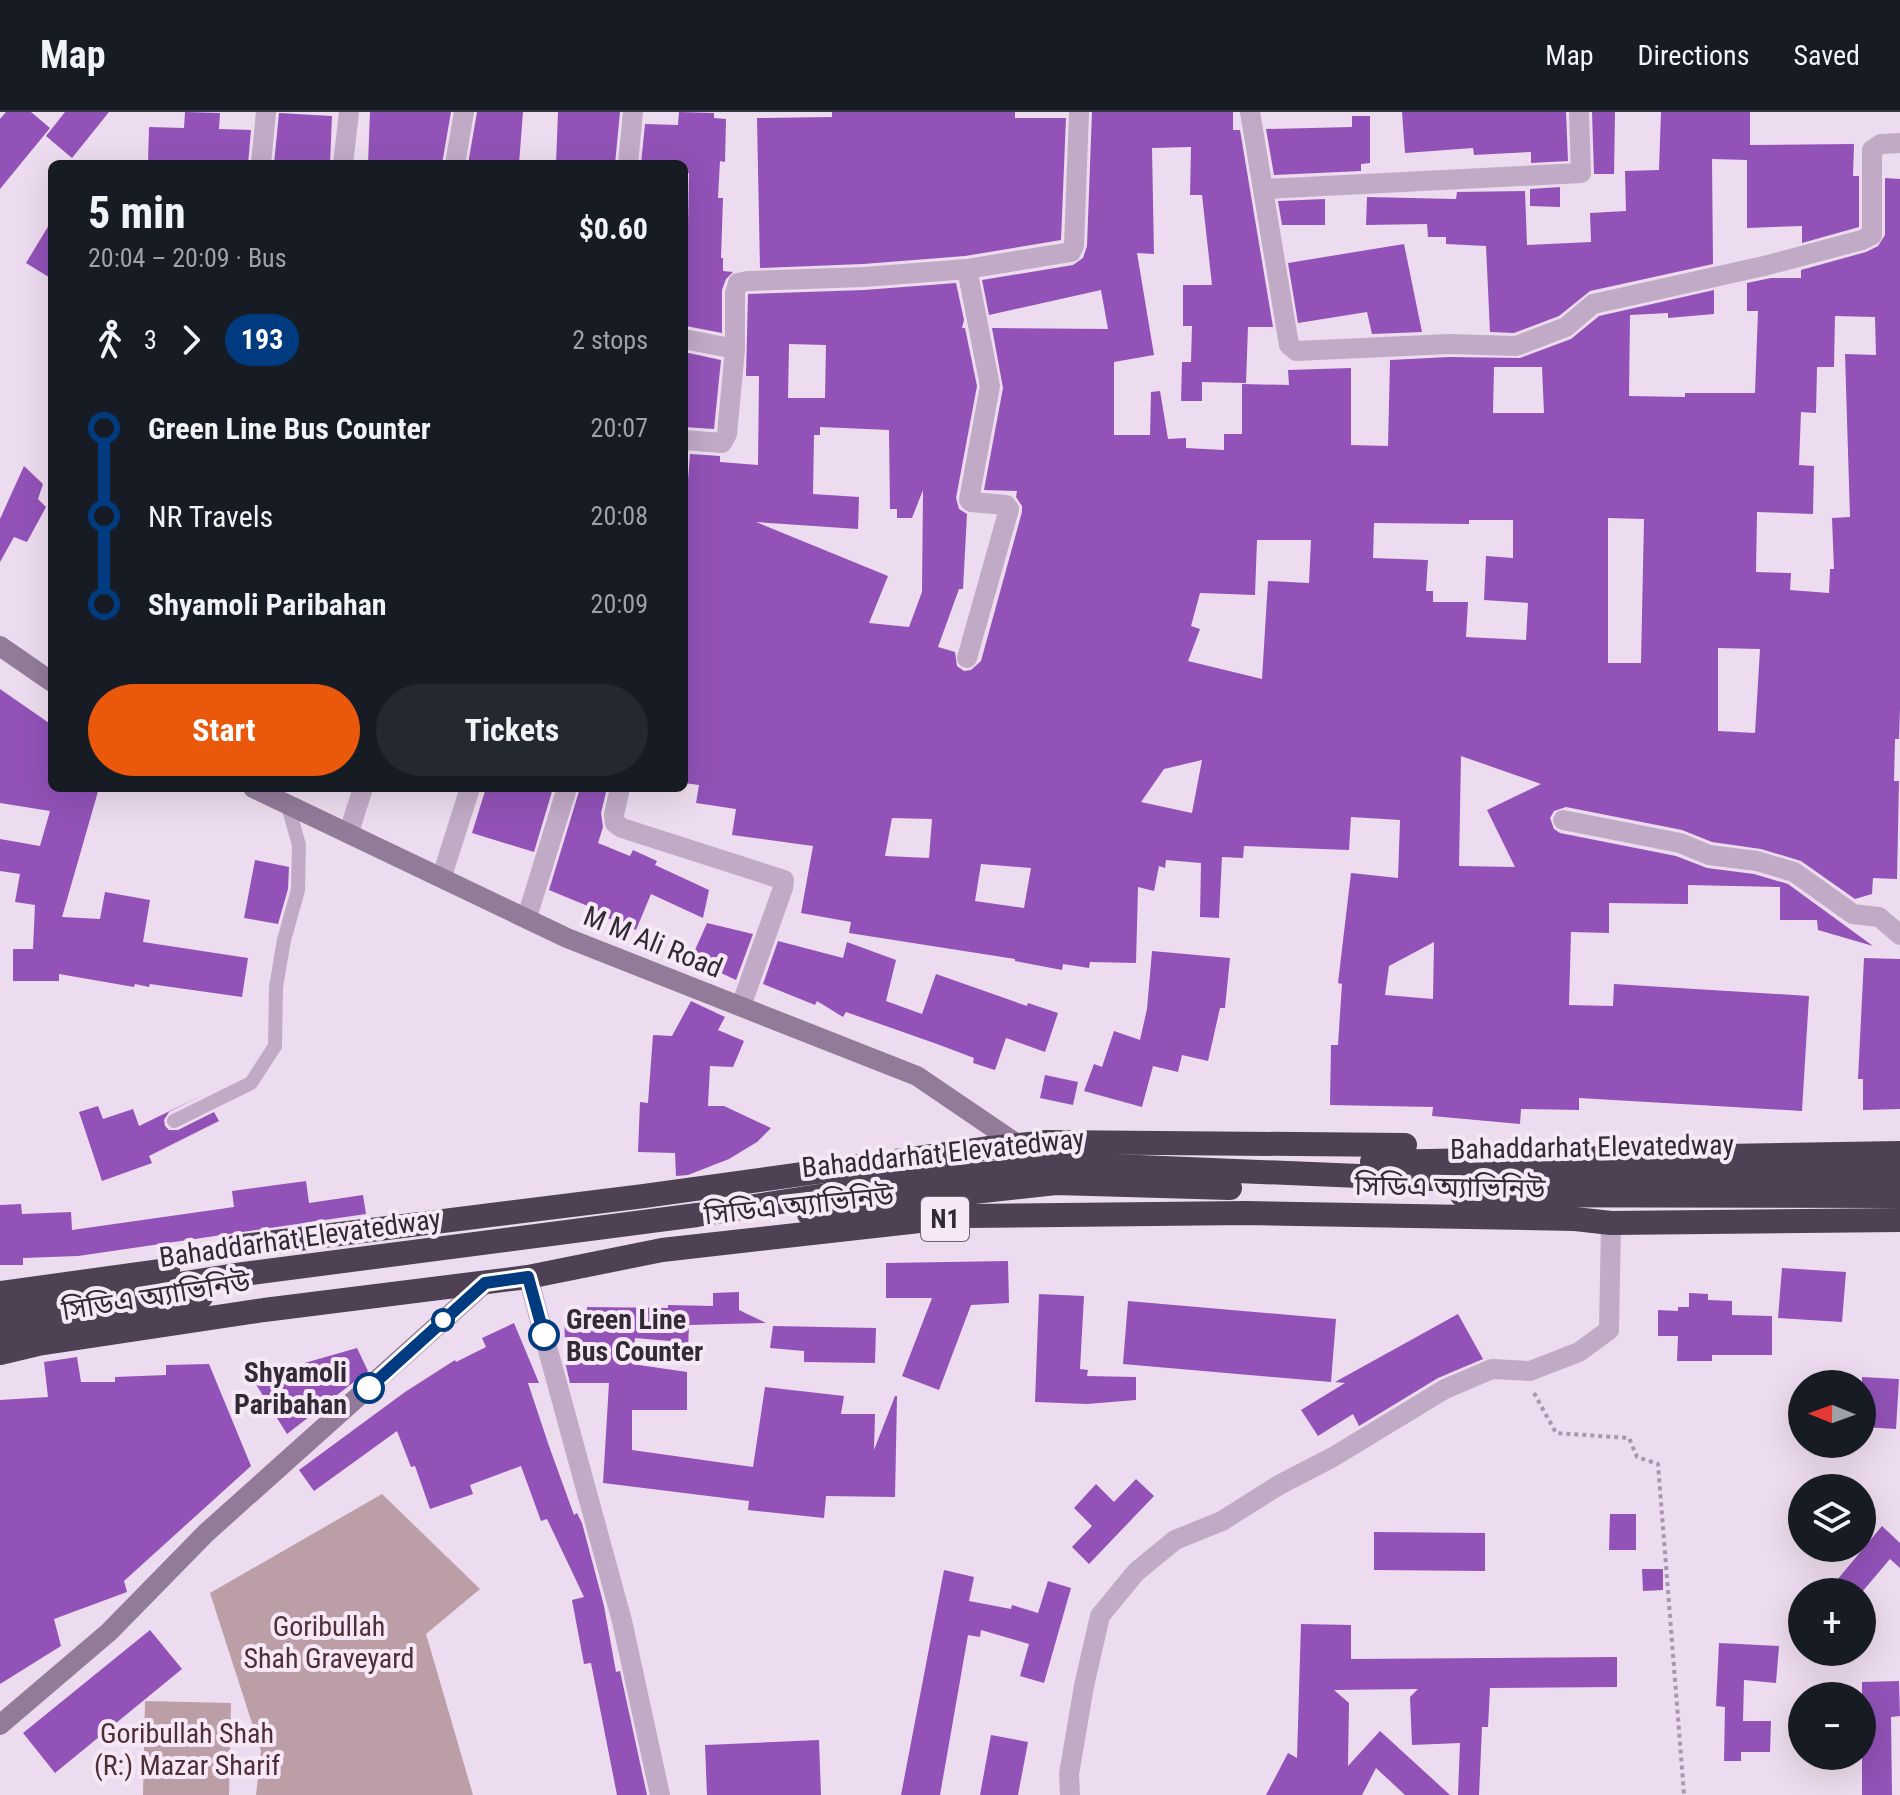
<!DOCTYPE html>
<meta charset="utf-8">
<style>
:root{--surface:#171b24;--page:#242831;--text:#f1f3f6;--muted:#9ea1a6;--line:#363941;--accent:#ea580c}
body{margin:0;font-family:"Roboto Condensed","Noto Sans Bengali",sans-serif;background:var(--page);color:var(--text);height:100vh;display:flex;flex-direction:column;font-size:30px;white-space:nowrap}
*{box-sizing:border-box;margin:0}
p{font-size:26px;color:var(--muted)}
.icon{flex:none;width:44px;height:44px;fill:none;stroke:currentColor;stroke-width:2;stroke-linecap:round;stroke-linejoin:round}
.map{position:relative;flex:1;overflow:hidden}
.details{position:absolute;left:48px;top:48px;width:640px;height:632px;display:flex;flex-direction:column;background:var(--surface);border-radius:12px;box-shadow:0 8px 32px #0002}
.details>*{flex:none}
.badge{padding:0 16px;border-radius:26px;font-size:28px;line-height:52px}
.needle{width:52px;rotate:271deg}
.buttons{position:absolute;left:1788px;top:1258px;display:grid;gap:16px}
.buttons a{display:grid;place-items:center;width:88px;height:88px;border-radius:50%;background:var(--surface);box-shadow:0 8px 32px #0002;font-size:40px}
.map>.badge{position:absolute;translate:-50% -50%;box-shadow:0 0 0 4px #fff}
.legs{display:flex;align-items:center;gap:12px;height:88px;padding:0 40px;font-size:26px}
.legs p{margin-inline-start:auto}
.head{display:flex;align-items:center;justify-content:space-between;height:136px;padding:0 40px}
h1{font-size:44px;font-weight:700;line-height:60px}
.cta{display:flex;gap:16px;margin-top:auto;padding:16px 40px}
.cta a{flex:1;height:92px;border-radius:48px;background:var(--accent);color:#fff;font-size:32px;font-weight:700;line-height:92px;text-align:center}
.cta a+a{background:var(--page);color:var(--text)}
ul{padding:0 40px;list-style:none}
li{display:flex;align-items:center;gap:28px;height:88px;font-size:30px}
li i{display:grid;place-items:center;width:12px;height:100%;margin:0 10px;background:currentColor}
li i::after{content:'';width:20px;height:20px;margin:-10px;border:6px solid;border-radius:50%;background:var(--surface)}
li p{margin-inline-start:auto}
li:first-child i{background:linear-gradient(#0000 50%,currentColor 0)}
li:last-child i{background:linear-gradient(currentColor 50%,#0000 0)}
header{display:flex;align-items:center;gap:48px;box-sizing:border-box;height:112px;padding:0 40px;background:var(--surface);border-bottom:2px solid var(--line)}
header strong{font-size:38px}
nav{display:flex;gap:44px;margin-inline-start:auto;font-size:28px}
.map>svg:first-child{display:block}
.green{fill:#bc9ea6}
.building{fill:#9252b8;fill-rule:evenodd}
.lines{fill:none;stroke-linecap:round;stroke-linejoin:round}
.path{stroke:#ac94b1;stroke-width:4;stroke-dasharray:4 4;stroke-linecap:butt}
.lane{stroke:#c1aac6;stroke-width:14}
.street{stroke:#c1aac6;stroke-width:20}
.secondary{stroke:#927b99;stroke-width:20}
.highway{stroke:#4e4154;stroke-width:24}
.highway-bridge{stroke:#4e4154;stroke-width:24}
.line-1-casing{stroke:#fff;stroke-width:18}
.line-1{stroke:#003b80;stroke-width:12}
.stop-1-dot{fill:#fff;stroke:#003b80;stroke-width:4}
.labels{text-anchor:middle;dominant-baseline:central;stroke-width:8;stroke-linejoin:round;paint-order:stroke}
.shield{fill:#f6e8f7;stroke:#6c626e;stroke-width:2}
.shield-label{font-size:26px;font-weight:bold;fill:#312934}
.street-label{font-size:28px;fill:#312934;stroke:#f6e8f7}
.stop-label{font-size:28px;font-weight:bold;fill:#312934;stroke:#f6e8f7;text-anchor:start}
.park-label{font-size:28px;fill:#4f2f37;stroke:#f6e8f7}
</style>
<header>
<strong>Map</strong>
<nav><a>Map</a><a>Directions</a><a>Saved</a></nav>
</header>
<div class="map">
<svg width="1900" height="1683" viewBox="0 0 1900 1683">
<rect width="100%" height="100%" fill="#eddcef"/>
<g class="green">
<polygon points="382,1382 480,1477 426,1522 473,1683 256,1683 261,1639 210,1481"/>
<polygon points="145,1589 231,1591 229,1683 143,1683"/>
</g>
<g class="building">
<polygon points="6,0 31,0 50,16 0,77 0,7"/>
<polygon points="65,0 109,0 72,46 46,24"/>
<polygon points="185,0 220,1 219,17 251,18 248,52 148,52 149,15 184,16"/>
<polygon points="370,0 451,0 442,52 368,52"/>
<polygon points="477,0 523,0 519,52 468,52"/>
<polygon points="558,0 620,0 615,52 556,52"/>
<polygon points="679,0 714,1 714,6 726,7 725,50 720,49 718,86 723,86 721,146 723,146 723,159 733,160 726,167 722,178 722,221 686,214 689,61 684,61 684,52 641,52 645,12 678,13"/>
<polygon points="832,0 1015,0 1015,6 1066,6 1061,128 965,144 863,152 760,156 757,6 832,5"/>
<path d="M1092 0H1233V18H1240L1273 215H1248L1246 271 1202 270V289H1181L1182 250H1191L1192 214H1183V173H1212L1202 83H1190L1191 35 1152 36 1154 142 1137 141 1154 243 1114 250V323H1150L1151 280 1160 279 1168 327 1186 326V336L1224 338V322H1242V272L1289 273 1288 258 1351 256V333L1388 334 1390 248 1449 245 1520 246 1571 227 1599 204 1714 178V202L1668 206V201L1630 203 1629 284 1685 285V281H1755L1758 199H1747V171L1771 166H1801V158L1866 140 1878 134 1885 123V66L1900 67V596L1899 627H1895L1894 669H1899L1897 767 1873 766 1872 782 1855 787 1801 749 1761 737 1712 730 1682 718 1566 695 1554 699 1550 706 1554 717 1560 721 1676 744 1707 756 1754 762 1788 772 1873 834 1818 818 1817 808H1780V775L1688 773V792L1609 791V821L1571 820 1569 893 1613 894 1614 872 1809 884 1802 999 1579 986V998L1521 997 1520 1012 1432 1004 1433 995 1330 993 1331 933H1338L1342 872 1338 871 1351 761 1398 766 1400 708 1351 705 1349 738 1244 734 1243 746 1222 745 1219 806 1200 805 1201 751 1166 748 1165 756 1159 754 1154 779 1138 775 1136 851 1090 850 1089 856 1063 852 1062 858 1015 849V847L849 821 851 810 801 801 813 734 732 723 736 697 696 691 699 673 684 671V420L690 342 720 344V350L758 353 759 264H746L748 182 864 178 956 171 964 208 962 216H965L977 274 956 386 959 397 967 402 963 477H959L938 535 955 540 957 554 964 559 971 558 981 549 1022 400V394L1016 385 1017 379 984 378 1003 276 992 216 1108 217 1101 178 989 203 982 168 1073 153 1083 146 1087 134ZM1835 204 1875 205 1876 243 1845 242 1850 405 1832 406 1834 457H1830L1829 481 1790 478 1791 461 1756 460 1757 400 1813 402 1814 354 1799 353 1801 300 1816 301 1817 255H1834ZM789 232 826 233 825 286H788ZM1494 255H1542L1544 301H1493ZM820 315 889 318 890 397H897V406H912L923 378 922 480 909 515 869 511 888 464 756 410 858 417 859 385 813 382 814 323H820ZM1608 406 1644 407 1641 551H1608ZM1469 408H1513V446L1486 444 1484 488 1528 491 1526 528 1466 525 1468 490H1433V479H1426L1428 448 1373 446 1374 411 1469 412ZM1257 428H1311L1309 471 1268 469 1262 567 1188 549 1200 517 1191 514 1200 481 1255 483ZM1718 536 1760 537 1755 621 1718 619ZM1461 644 1541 672 1487 698 1515 755 1459 754ZM1202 648 1192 701 1141 690 1164 657ZM892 706 932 707 929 746 885 744ZM981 752 1031 756 1024 796 975 789ZM1434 830 1433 887 1385 883 1389 854Z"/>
<polygon points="1402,0 1566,0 1568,49 1531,51 1531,40 1474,43 1473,36 1405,41"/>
<polygon points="1592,0 1615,0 1614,62 1594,62"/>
<polygon points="1661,0 1750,0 1750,33 1854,32 1853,64 1859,64 1859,115 1802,131 1802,114 1747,116 1747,48 1712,47 1713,152 1590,179 1559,204 1514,221 1490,220 1486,134 1446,132 1446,125 1428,125 1427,112 1366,113 1367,85 1456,87 1457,80 1525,79 1527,133 1591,130 1590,101 1626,99 1625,59 1659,58"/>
<polygon points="279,1 332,4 330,52 274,52"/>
<polygon points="1352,4 1370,4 1370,51 1361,52 1361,59 1274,63 1266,17 1352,15"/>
<polygon points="1560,75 1560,95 1530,94 1530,77"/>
<polygon points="1325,87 1325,113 1282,113 1278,89"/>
<polygon points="52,108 52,167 26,151"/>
<polygon points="1404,132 1422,220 1372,222 1367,200 1298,211 1288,151"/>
<polygon points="684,240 721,248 714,317 684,315"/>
<polygon points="24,354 43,372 38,387 46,395 27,430 14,425 0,450 0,407"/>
<polygon points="0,577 52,613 52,676 99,676 62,805 100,807 105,780 150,788 143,830 248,846 242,885 150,872 149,875 135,872 134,875 59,862 59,869 13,869 13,837 33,837 35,793 15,790 20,762 0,759 0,727 40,734 50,699 0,691"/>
<polygon points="486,676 553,676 534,740 472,721"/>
<polygon points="580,676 607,676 601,701 603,715 598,731 630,744 633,738 657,749 655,753 709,778 703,806 651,782 636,818 593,800 595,797 549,778"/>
<polygon points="255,748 289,755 288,777 278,812 244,806"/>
<polygon points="707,811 753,822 736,868 691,847"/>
<polygon points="778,829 843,846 847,830 896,848 886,889 922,902 936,862 1027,894 1028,891 1058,901 1045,940 1006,926 995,958 973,951 974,946 937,932 846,900 843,905 817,889 815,893 763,872"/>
<polygon points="1152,839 1230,846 1225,896 1220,896 1208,949 1182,943 1178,960 1153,954 1142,995 1084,979 1094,952 1102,955 1114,919 1140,928 1147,897"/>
<polygon points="1864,846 1900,847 1900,997 1863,998 1863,967 1858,967"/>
<polygon points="691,889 725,905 718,918 744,929 733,955 710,954 708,994 724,994 771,1016 757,1030 729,1047 688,1063 676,1064 675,1041 638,1040 640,990 648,991 653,923 672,924"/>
<polygon points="1045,963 1078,970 1073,993 1040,986"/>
<polygon points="205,982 169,1000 164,1008 165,1014 169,1018 178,1018 214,1000 219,1009 149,1044 152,1051 102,1069 79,1000 98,994 103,1007 133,997 139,1014"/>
<polygon points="306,1069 309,1091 363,1083 366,1102 78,1144 23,1146 23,1153 0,1153 0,1093 21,1092 22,1102 71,1100 72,1118 234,1095 232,1079"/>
<polygon points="1008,1149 1009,1191 971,1193 939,1278 902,1264 932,1186 886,1186 886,1151"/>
<polygon points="1782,1156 1846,1160 1842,1210 1778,1206"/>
<polygon points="739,1180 739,1198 766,1211 689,1213 688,1237 681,1230 635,1226 632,1252 687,1260 687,1298 632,1298 632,1338 753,1355 765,1275 844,1284 841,1302 875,1302 874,1338 895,1284 897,1284 895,1385 826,1384 824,1406 748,1398 749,1389 603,1371 609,1271 570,1271 566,1254 564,1204 587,1204 587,1195 668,1196 668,1193 713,1194 713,1181"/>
<polygon points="1689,1181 1708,1182 1708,1188 1732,1189 1732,1203 1772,1204 1772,1243 1712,1243 1712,1249 1677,1249 1678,1224 1658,1224 1658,1198 1678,1199 1678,1195 1689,1195"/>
<polygon points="1039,1182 1084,1184 1080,1257 1088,1258 1087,1264 1136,1265 1136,1288 1087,1292 1035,1290"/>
<polygon points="1128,1189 1336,1207 1331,1270 1123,1252"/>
<polygon points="1458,1202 1483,1247 1438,1266 1359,1314 1353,1302 1318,1324 1301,1298 1345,1271 1335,1270"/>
<polygon points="514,1211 539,1271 528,1271 549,1334 574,1403 577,1401 582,1411 604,1494 616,1560 620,1559 647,1683 617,1683 591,1551 584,1552 572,1488 584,1485 547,1407 541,1409 521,1354 470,1373 473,1382 430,1397 415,1354 411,1355 397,1319 314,1379 299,1358 405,1280 455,1248 456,1250 486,1235 482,1226"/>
<polygon points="773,1214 876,1216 875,1251 804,1250 804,1239 770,1236"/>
<polygon points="357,1236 368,1259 287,1322 252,1266"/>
<polygon points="77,1245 81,1270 115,1270 115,1265 166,1263 166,1253 209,1252 251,1354 124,1469 127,1480 54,1507 61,1534 0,1572 0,1288 48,1285 44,1250"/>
<polygon points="1862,1265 1899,1267 1896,1317 1862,1315"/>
<polygon points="1136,1367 1154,1384 1089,1452 1072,1435 1092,1414 1074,1396 1096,1372 1114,1390"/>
<polygon points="1610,1402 1636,1402 1636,1438 1609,1438"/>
<polygon points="1882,1414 1900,1431 1900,1456 1890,1447 1862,1480 1827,1480"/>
<polygon points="1374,1420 1485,1421 1485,1459 1374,1458"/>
<polygon points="1642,1457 1663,1457 1663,1478 1643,1479"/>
<polygon points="944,1458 974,1465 969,1489 1011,1497 1012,1493 1038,1501 1048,1469 1071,1476 1044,1571 1020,1564 1029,1532 981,1518 980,1525 968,1523 940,1683 901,1683"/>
<polygon points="1301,1512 1351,1513 1351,1547 1617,1545 1617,1575 1490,1576 1488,1615 1482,1615 1479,1683 1458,1683 1460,1631 1412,1633 1410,1585 1418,1577 1334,1578 1349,1591 1348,1654 1380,1619 1450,1683 1405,1683 1376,1656 1362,1683 1266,1683 1288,1641 1297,1646"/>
<polygon points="150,1518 182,1557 55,1661 23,1621"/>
<polygon points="1719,1531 1779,1534 1776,1571 1744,1568 1743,1609 1771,1609 1770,1640 1741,1640 1741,1649 1724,1649 1725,1595 1716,1594"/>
<polygon points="1899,1569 1900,1604 1891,1605 1892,1683 1862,1683 1862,1570"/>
<polygon points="991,1623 1028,1630 1018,1683 980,1683"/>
<polygon points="819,1628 821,1683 707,1683 705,1633"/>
</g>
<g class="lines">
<polyline class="path" points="1534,1281 1556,1321 1629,1326 1637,1345 1658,1352 1684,1682"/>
<polyline class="lane" points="174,1009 251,971 275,934 276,875 284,828 298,778 299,733 288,694"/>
<g class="street">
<polyline points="1250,0 1289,233 1296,239 1449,232 1516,234 1566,215 1593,192 1764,154 1862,128 1872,123 1872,38 1881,32 1900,31"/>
<polyline points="261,52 266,0"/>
<polyline points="343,52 349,0"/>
<polyline points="455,52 464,0"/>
<polyline points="628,52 633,0"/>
<polyline points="1263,77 1581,61 1579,0"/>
<polyline points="967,157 1071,140 1074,134 1079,0"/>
<polyline points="684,227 735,237"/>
<polyline points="684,328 722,331 727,322 735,237 735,181 738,171 747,169 864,165 967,157 990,274 969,388 971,390 1006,393 1009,397 967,546"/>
<polyline points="620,676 614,703 615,711 622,716 784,768 783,776 741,894"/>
<polyline points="1563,708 1680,731 1709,743 1757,749 1794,760 1853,802 1879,805 1900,823"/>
<polyline points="349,720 363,676"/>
<polyline points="442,764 470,676"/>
<polyline points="527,805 567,676"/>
<polyline points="528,1165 622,1509 660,1683"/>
<polyline points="1070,1683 1069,1662 1084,1574 1100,1504 1136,1460 1175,1428 1222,1409 1279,1373 1333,1345 1445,1277 1492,1257 1530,1259 1579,1240 1609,1218 1611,1111"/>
</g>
<g class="secondary">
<polyline points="0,534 52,570"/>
<polyline points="253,676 567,826 917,964 1026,1038"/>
<polyline points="0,1613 109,1520 206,1421 485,1171"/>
</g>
<g class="highway">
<polyline points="1047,1030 1405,1033"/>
<polyline points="1372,1050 1900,1041"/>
<polyline points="1462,1083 1900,1084"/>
<polyline points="809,1102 901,1088 1056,1071 1230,1076"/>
<polyline points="235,1135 644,1084 990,1036"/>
<polyline points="0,1181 168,1158"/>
<polyline points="0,1200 236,1163 697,1103 896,1072 1067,1052 1432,1067 1900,1063"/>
<polyline points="0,1219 201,1185"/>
<polyline points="0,1241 38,1232 264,1198 528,1165 662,1138 964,1104 1246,1101 1575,1107 1611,1111 1900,1108"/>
</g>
<polyline class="highway-bridge" points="990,1036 1047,1030"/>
</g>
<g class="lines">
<g class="line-1-casing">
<polyline id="line-1" points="369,1276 485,1171 528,1165 544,1223"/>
</g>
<use href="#line-1" class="line-1"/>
</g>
<g class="stop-1-dot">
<circle cx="443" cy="1208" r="10"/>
<circle cx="544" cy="1223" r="14"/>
<circle cx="369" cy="1276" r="14"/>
</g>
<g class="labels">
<rect class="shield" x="921" y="1085" width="48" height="44" rx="6"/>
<g class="shield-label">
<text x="945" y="1107">N1</text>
</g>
<g class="street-label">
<text transform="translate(653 830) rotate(22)">M M Ali Road</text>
<text transform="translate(1592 1035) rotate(-1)">Bahaddarhat Elevatedway</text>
<text transform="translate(943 1041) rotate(-6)">Bahaddarhat Elevatedway</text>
<text transform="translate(1450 1075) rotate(1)">সিডিএ অ্যাভিনিউ</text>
<text transform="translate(799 1093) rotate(-6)">সিডিএ অ্যাভিনিউ</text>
<text transform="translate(300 1126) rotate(-8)">Bahaddarhat Elevatedway</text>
<text transform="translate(156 1184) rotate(-9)">সিডিএ অ্যাভিনিউ</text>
</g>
<g class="stop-label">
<text x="566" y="1207">Green Line<tspan x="566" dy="32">Bus Counter</tspan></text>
<text x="347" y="1260" text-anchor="end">Shyamoli<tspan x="347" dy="32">Paribahan</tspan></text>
</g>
<g class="park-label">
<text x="329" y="1514">Goribullah<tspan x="329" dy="32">Shah Graveyard</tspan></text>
<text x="187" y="1621">Goribullah Shah<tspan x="187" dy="32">(R:) Mazar Sharif</tspan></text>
</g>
</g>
</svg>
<div class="buttons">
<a><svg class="needle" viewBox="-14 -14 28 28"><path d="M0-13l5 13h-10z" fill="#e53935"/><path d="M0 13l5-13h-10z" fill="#9ea1a6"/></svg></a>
<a><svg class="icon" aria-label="layers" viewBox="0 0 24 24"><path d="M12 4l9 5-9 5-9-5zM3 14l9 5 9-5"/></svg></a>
<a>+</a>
<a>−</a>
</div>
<section class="details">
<div class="head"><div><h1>5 min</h1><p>20:04 – 20:09 · Bus</p></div><b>$0.60</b></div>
<div class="legs"><svg class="icon" aria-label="walk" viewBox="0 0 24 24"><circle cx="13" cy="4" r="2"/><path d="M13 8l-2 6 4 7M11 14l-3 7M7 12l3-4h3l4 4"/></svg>3<svg class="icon" aria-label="forward" viewBox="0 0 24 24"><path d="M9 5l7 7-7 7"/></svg><b class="badge" style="background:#003b80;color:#fff">193</b><p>2 stops</p></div>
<ul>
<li><i style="color:#003b80"></i><b>Green Line Bus Counter</b><p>20:07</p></li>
<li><i style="color:#003b80"></i><span>NR Travels</span><p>20:08</p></li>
<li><i style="color:#003b80"></i><b>Shyamoli Paribahan</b><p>20:09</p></li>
</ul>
<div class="cta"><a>Start</a><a>Tickets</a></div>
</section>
</div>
